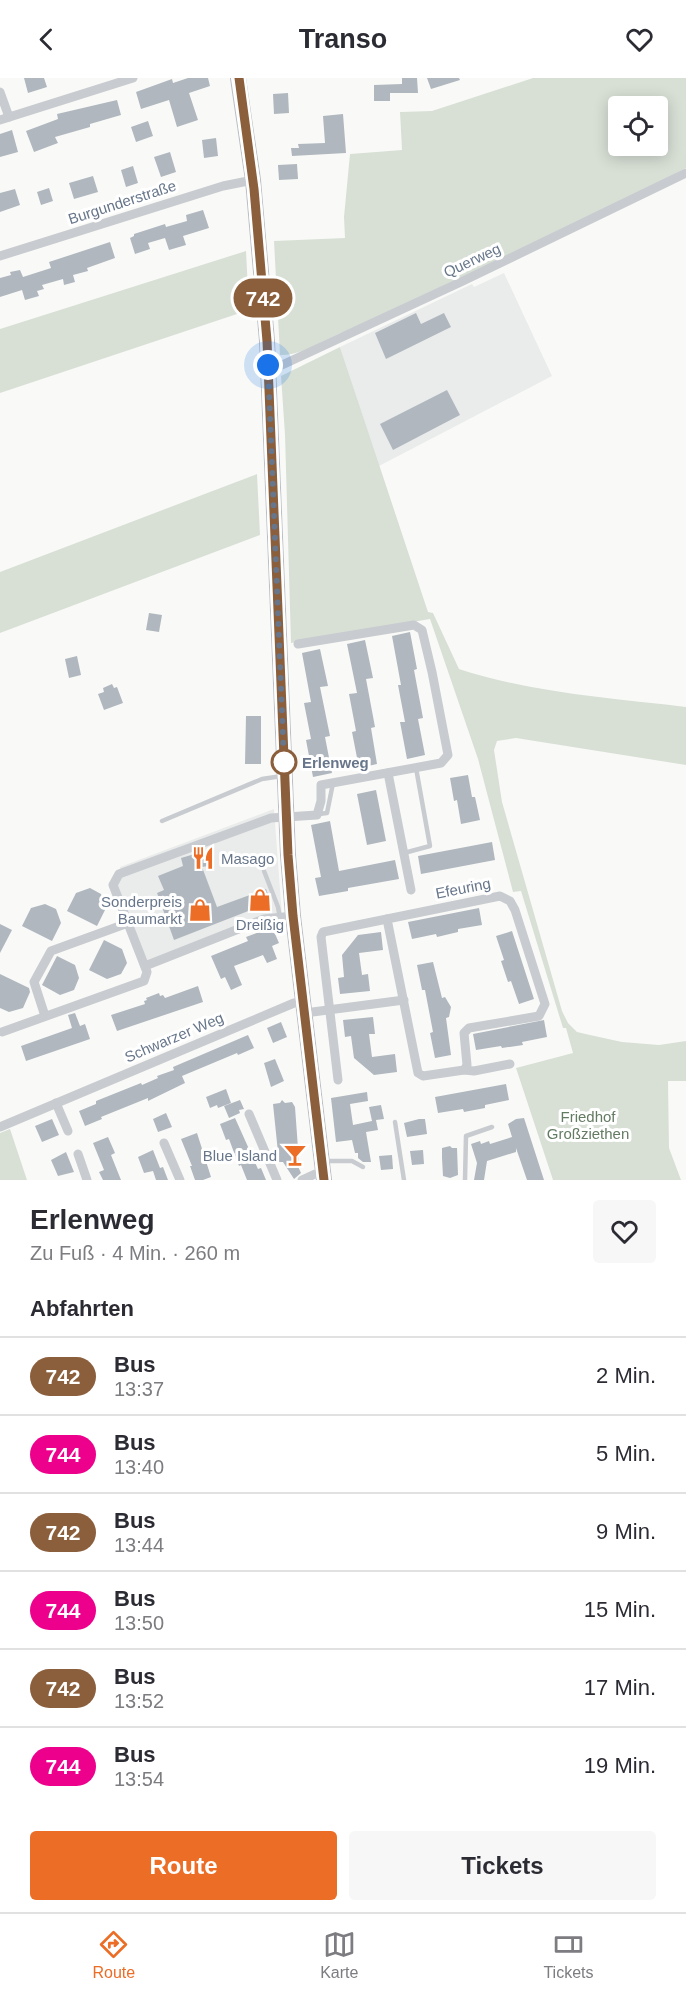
<!DOCTYPE html>
<html lang="de">
<meta charset="utf-8">
<style>
:root{--surface:#fff;--page:#f7f7f7;--text:#2b2b33;--muted:#7c7c81;--line:#e1e1e2;--accent:#ec6d25}
body{margin:0;font-family:Helvetica,sans-serif;background:var(--page);color:var(--text);height:100vh;display:flex;flex-direction:column;font-size:22px;white-space:nowrap}
*{box-sizing:border-box;margin:0}
p{font-size:20px;color:var(--muted)}
.icon{flex:none;width:33px;height:33px;fill:none;stroke:currentColor;stroke-width:2;stroke-linecap:round;stroke-linejoin:round}
.map{position:relative;height:1102px;overflow:hidden}
.side{display:flex;flex-direction:column;background:var(--surface);flex:1}
.side>*{flex:none}
.badge{padding:0 12px;border-radius:20px;font-size:21px;line-height:39px}
.controls{position:absolute;left:608px;top:18px;display:grid;gap:12px}
.controls a{display:grid;place-items:center;width:60px;height:60px;border-radius:6px;background:var(--surface);box-shadow:0 3px 15px #0003;font-size:30px}
.you{position:absolute;width:30px;height:30px;margin:-15px;border:4px solid #fff;border-radius:50%;background:#1a73e8;box-shadow:0 0 0 9px #1a73e833}
.map>.badge{position:absolute;translate:-50% -50%;box-shadow:0 0 0 3px #fff}
h2{padding:0 30px;font-size:22px;line-height:54px}
.round{display:grid;place-items:center;flex:none;width:63px;height:63px;border-radius:6px;background:var(--page)}
.summary{display:flex;align-items:center;justify-content:space-between;height:102px;padding:0 30px}
h1{font-size:28px;font-weight:700;line-height:45px}
.action{display:flex;gap:12px;margin-top:auto;padding:12px 30px}
.action a{flex:1;height:69px;border-radius:6px;background:var(--accent);color:#fff;font-size:24px;font-weight:700;line-height:69px;text-align:center}
.action a+a{background:var(--page);color:var(--text)}
ul{padding:0;list-style:none}
li{display:flex;align-items:center;gap:18px;height:78px;padding:0 30px;border-top:2px solid var(--line)}
li div{flex:1}
li b{display:block;font-size:22px}
li em{font-style:normal}
li .badge{min-width:66px;font-weight:700;text-align:center}
header{display:flex;justify-content:space-between;align-items:center;height:78px;padding:0 30px;background:var(--surface);font-size:27px;font-weight:700}
.menu{display:flex;justify-content:space-around;align-items:center;height:84px;border-top:2px solid var(--line);background:var(--surface);font-size:16px;color:var(--muted)}
.menu a{display:grid;justify-items:center;gap:3px}
.menu .selected{color:var(--accent)}
.map>svg:first-child{display:block}
.built{fill:#eaeceb}
.green{fill:#d8e0d6;fill-rule:evenodd}
.building{fill:#b0b7bf}
.lines{fill:none;stroke-linecap:round;stroke-linejoin:round}
.secondary-casing{stroke:#babec4;stroke-width:16}
.service{stroke:#c8cbcf;stroke-width:4.5}
.minor{stroke:#c8cbcf;stroke-width:9}
.secondary{stroke:#fff;stroke-width:14}
.line-casing{stroke:#fff;stroke-width:14}
.line{stroke:#8b5e3c;stroke-width:9}
.walk{stroke:#67768a;stroke-width:6;stroke-dasharray:0 10.8}
.stop-dot{fill:#fff;stroke:#8b5e3c;stroke-width:3}
.labels{text-anchor:middle;dominant-baseline:central;stroke-width:6;stroke-linejoin:round;paint-order:stroke}
.street-label{font-size:15px;fill:#67768a;stroke:#fff}
.stop-label{font-size:15px;font-weight:bold;fill:#67768a;stroke:#fff;text-anchor:start}
.poi-label{font-size:15px;fill:#67768a;stroke:#fff;text-anchor:end}
.park-label{font-size:15px;fill:#647b63;stroke:#fff}
</style>
<header><svg class="icon" aria-label="back" viewBox="0 0 24 24"><path d="M15 5l-7 7 7 7"/></svg>Transo<svg class="icon" aria-label="heart" viewBox="0 0 24 24"><path d="M12 20l-8-8c-3-5 5-10 8-4 3-6 11-1 8 4z"/></svg></header>
<div class="map">
<svg width="686" height="1102" viewBox="0 0 686 1102">
<rect width="100%" height="100%" fill="#f9faf7"/>
<g class="built">
<polygon points="504,195 552,298 379,388 340,269 472,206 474,209"/>
<polygon points="274,731 282,838 146,886 116,806 121,797 120,789"/>
</g>
<g class="green">
<path d="M533 0H686V90L665 101V103L350 252C327 258 304 278 280 277L274 163 345 160 344 139 350 76 402 72 400 34 432 33ZM618 28H657V68H618Z"/>
<polygon points="246,173 249,232 0,315 0,251"/>
<path d="M340 269 428 534 433 535 459 591C532 615 610 620 686 629V687L516 660 497 663 494 672 502 724 562 933 568 945 577 954 590 957 622 964 659 967 686 963V1003H668L669 1070 681 1102H553L516 990 573 975 566 950H563L521 813 513 814 478 681 430 541 291 565 285 357 281 298Z"/>
<polygon points="257,396 260,457 0,555 0,494"/>
<polygon points="10,1051 27,1102 0,1102 0,1055"/>
</g>
<g class="building">
<polygon points="24,0 44,0 47,9 28,15"/>
<polygon points="188,0 208,0 210,8 189,15 198,42 177,49 169,22 141,31 136,14 172,1 173,5"/>
<polygon points="402,0 417,0 418,15 390,15 390,23 374,23 374,7 402,6"/>
<polygon points="427,0 459,0 460,2 431,11"/>
<polygon points="288,15 289,35 274,36 273,16"/>
<polygon points="117,22 121,37 90,46 90,49 55,59 58,65 34,74 26,53 58,41 57,36"/>
<polygon points="343,36 346,75 292,78 291,70 299,70 298,66 325,65 323,38"/>
<polygon points="148,43 153,58 136,64 131,49"/>
<polygon points="12,52 18,74 0,79 0,56"/>
<polygon points="216,60 218,78 204,80 202,62"/>
<polygon points="170,74 176,94 161,99 154,79"/>
<polygon points="297,86 298,101 279,102 278,87"/>
<polygon points="133,88 138,105 126,109 121,92"/>
<polygon points="93,98 98,114 74,121 69,105"/>
<polygon points="49,110 53,123 41,127 37,114"/>
<polygon points="15,111 20,127 0,134 0,115"/>
<polygon points="203,132 209,150 183,158 186,167 169,172 165,160 148,165 150,171 135,176 130,160 134,158 134,156 165,146 166,149 187,143 186,137"/>
<polygon points="110,164 115,180 87,190 88,193 73,197 75,204 64,207 63,201 42,207 44,211 37,213 39,218 25,222 22,212 0,219 0,200 11,197 10,194 20,192 23,199 51,190 49,184"/>
<polygon points="416,235 421,246 444,235 451,249 386,281 375,255"/>
<polygon points="447,312 460,337 393,372 380,346"/>
<polygon points="149,535 162,537 159,554 146,552"/>
<polygon points="410,554 417,591 414,592 423,640 418,641 425,677 407,681 400,644 405,644 398,607 401,607 392,558"/>
<polygon points="365,562 373,600 366,601 375,649 371,650 377,686 359,690 352,654 356,653 349,616 357,615 347,566"/>
<polygon points="320,571 328,608 320,609 330,658 325,659 332,695 313,699 306,662 311,661 304,625 311,624 302,575"/>
<polygon points="77,578 81,597 69,600 65,581"/>
<polygon points="112,606 114,610 117,609 123,625 104,632 98,616 104,614 103,610"/>
<polygon points="246,638 261,638 261,686 245,686"/>
<polygon points="468,697 472,719 475,719 480,742 461,746 457,722 454,723 450,700"/>
<polygon points="376,712 386,763 367,767 357,716"/>
<polygon points="330,743 339,793 395,782 399,801 348,810 348,813 319,818 315,800 321,799 311,747"/>
<polygon points="492,764 495,782 421,796 418,778"/>
<polygon points="205,773 208,788 202,789 217,829 266,811 271,824 174,862 157,815 164,812 158,798 183,788 181,780"/>
<polygon points="90,810 101,816 106,830 97,848 67,833 76,815"/>
<polygon points="45,826 56,831 61,845 52,863 22,848 31,830"/>
<polygon points="479,830 482,847 458,851 458,854 437,859 436,856 412,861 408,844"/>
<polygon points="0,846 12,852 0,875"/>
<polygon points="272,849 279,865 272,868 277,881 267,885 263,877 234,888 242,907 231,912 225,899 221,901 211,878 248,863 246,859"/>
<polygon points="512,853 534,921 519,926 511,903 508,904 501,883 504,882 496,858"/>
<polygon points="381,854 383,872 359,875 362,897 368,896 370,913 340,916 338,900 344,899 342,877 358,857"/>
<polygon points="104,862 122,871 127,885 121,896 107,901 89,892"/>
<polygon points="57,878 75,887 79,900 74,912 60,917 42,907"/>
<polygon points="433,884 442,920 445,919 451,929 449,939 446,940 451,977 435,980 430,955 433,954 425,912 422,912 417,887"/>
<polygon points="0,896 29,910 30,914 23,930 9,934 0,930"/>
<polygon points="198,908 203,924 117,953 111,937 145,926 144,923 147,922 146,920 159,915 160,918 163,917 165,920"/>
<polygon points="75,935 80,948 85,946 90,961 26,983 21,968 72,950 68,937"/>
<polygon points="373,939 375,956 369,956 372,979 395,976 397,994 374,997 354,980 351,958 345,959 343,942"/>
<polygon points="544,942 547,959 522,964 523,967 502,970 501,968 476,972 473,956"/>
<polygon points="281,944 287,959 273,965 267,950"/>
<polygon points="248,957 254,970 238,977 237,975 182,998 185,1005 148,1023 148,1020 101,1039 102,1041 85,1048 79,1033 96,1026 96,1023 141,1005 142,1007 158,1000 157,998 174,992 173,989"/>
<polygon points="275,981 284,1003 271,1009 264,985"/>
<polygon points="506,1006 509,1022 485,1027 485,1030 464,1034 463,1031 438,1035 435,1019"/>
<polygon points="226,1011 231,1025 218,1030 217,1027 210,1030 206,1019"/>
<polygon points="367,1014 368,1023 350,1026 353,1047 372,1043 369,1029 381,1027 384,1041 376,1042 378,1052 366,1054 371,1084 363,1084 358,1080 358,1075 355,1075 352,1062 336,1064 331,1020"/>
<polygon points="240,1022 244,1031 239,1032 240,1035 229,1040 224,1028"/>
<polygon points="282,1022 285,1025 292,1024 295,1029 299,1084 296,1084 301,1095 294,1101 283,1084 279,1084 273,1026 280,1025"/>
<polygon points="166,1035 172,1049 158,1054 153,1041"/>
<polygon points="235,1040 258,1091 261,1090 266,1102 247,1102 241,1087 239,1088 229,1061 226,1062 220,1046"/>
<polygon points="524,1040 544,1102 527,1102 516,1070 516,1074 487,1083 484,1102 474,1102 477,1085 471,1066 480,1063 481,1066 489,1063 490,1066 512,1059 508,1046 516,1041"/>
<polygon points="52,1041 59,1057 42,1064 35,1048"/>
<polygon points="419,1041 425,1041 427,1056 407,1059 404,1045"/>
<polygon points="197,1055 211,1099 203,1102 195,1102 190,1088 192,1088 181,1061"/>
<polygon points="108,1059 115,1075 111,1077 121,1102 103,1102 99,1094 104,1092 93,1065"/>
<polygon points="450,1068 452,1070 457,1070 458,1097 450,1100 443,1098 442,1080 442,1070"/>
<polygon points="153,1072 160,1090 163,1089 168,1102 156,1102 153,1093 144,1095 138,1079"/>
<polygon points="423,1072 424,1086 412,1087 410,1073"/>
<polygon points="66,1074 74,1094 58,1098 51,1082"/>
<polygon points="392,1077 393,1091 381,1092 379,1078"/>
</g>
<g class="lines">
<g class="secondary-casing">
<polyline id="secondary" points="238,0 253,102 267,263 288,777 293,838 324,1102"/>
</g>
<g class="service">
<polyline points="319,736 327,735 333,705"/>
<polyline points="162,743 262,701 282,698"/>
<polyline points="404,775 430,768 416,690"/>
<polyline points="264,793 278,829 280,840"/>
<polyline points="395,1044 404,1102"/>
<polyline points="324,1083 352,1083 363,1089"/>
<polyline points="465,1102 466,1058 492,1049"/>
</g>
<g class="minor">
<polyline points="0,14 9,39"/>
<polyline points="0,42 133,0"/>
<polyline points="0,178 223,108 253,102"/>
<polyline points="268,287 282,287 463,203 686,95"/>
<polyline points="388,695 411,812"/>
<polygon points="500,818 510,823 515,832 545,926 539,938 469,950 464,955 467,987 464,992 423,998 418,995 387,841"/>
<polyline points="145,888 264,841 293,838"/>
<polyline points="305,935 404,922"/>
<polyline points="45,938 34,904 51,873 128,845"/>
<polyline points="2,954 144,903 147,894 113,807 119,796 271,740 317,737 321,723 321,707 441,685 448,677 432,594 422,552 414,547 298,566"/>
<polyline points="464,992 474,993 510,986"/>
<polyline points="338,1002 321,859 323,854 387,841"/>
<polyline points="56,1025 68,1053"/>
<polyline points="249,1036 277,1102"/>
<polyline points="0,1049 294,925 304,924"/>
<polyline points="164,1065 180,1102"/>
<polyline points="78,1076 87,1102"/>
<polyline points="302,1102 315,1096 323,1096"/>
</g>
<use href="#secondary" class="secondary"/>
</g>
<g class="lines">
<g class="line-casing">
<polyline id="line" points="239,0 254,111 267,263 288,777 293,838 324,1102"/>
</g>
<use href="#line" class="line"/>
<polyline class="walk" points="268,287 284,684"/>
</g>
<defs>
<g id="restaurant-bare" transform="scale(1.8)"><path d="M-5-6h1v4h1v-4h1v4h1v-4h1v5L-1.5 .5V6h-2V.5L-5-1ZM5-6V6H3V1.5H1.5Q1.5-4 5-6Z" fill="#ec6d25" stroke="#fff" stroke-width="2.5" paint-order="stroke"/></g>
<g id="shop-bare" transform="scale(1.8)"><path d="M-5-2.5h2.3a2.7 3.5 0 0 1 5.4 0H5L5.5 6h-11ZM-1.5-2.5h3a1.5 2.3 0 0 0-3 0Z" fill="#ec6d25" stroke="#fff" stroke-width="2.5" paint-order="stroke"/></g>
<g id="bar-bare" transform="scale(1.8)"><path d="M-6-5H6L.8 .8V4.5H3.5V6h-7V4.5H-.8V.8Z" fill="#ec6d25" stroke="#fff" stroke-width="2.5" paint-order="stroke"/></g>
</defs>
<g fill-rule="evenodd">
<use href="#restaurant-bare" x="203" y="780"/>
<use href="#shop-bare" x="260" y="822"/>
<use href="#shop-bare" x="200" y="832"/>
<use href="#bar-bare" x="295" y="1077"/>
</g>
<circle class="stop-dot" cx="284" cy="684" r="12"/>
<g class="labels">
<g class="street-label">
<text transform="translate(122 124) rotate(-18)">Burgunderstraße</text>
<text transform="translate(472 182) rotate(-25)">Querweg</text>
<text transform="translate(463 810) rotate(-11)">Efeuring</text>
<text transform="translate(174 959) rotate(-23)">Schwarzer Weg</text>
</g>
<g class="stop-label">
<text x="302" y="684">Erlenweg</text>
</g>
<g class="poi-label">
<text x="221" y="780" text-anchor="start">Masago</text>
<text x="182" y="823">Sonderpreis<tspan x="182" dy="17">Baumarkt</tspan></text>
<text x="260" y="846" text-anchor="middle">Dreißig</text>
<text x="277" y="1077">Blue Island</text>
</g>
<g class="park-label">
<text x="588" y="1038">Friedhof<tspan x="588" dy="17">Großziethen</tspan></text>
</g>
</g>
</svg>
<div class="controls">
<a><svg class="icon" aria-label="locate" viewBox="0 0 24 24"><circle cx="12" cy="12" r="6"/><path d="M12 2v4M12 18v4M2 12h4M18 12h4"/></svg></a>
</div>
<div class="you" style="left:268px;top:287px"></div>
<b class="badge" style="left:263px;top:220px;background:#8b5e3c;color:#fff">742</b>
</div>
<section class="side">
<div class="summary"><div><h1>Erlenweg</h1><p>Zu Fuß · 4 Min. · 260 m</p></div><a class="round"><svg class="icon" aria-label="heart" viewBox="0 0 24 24"><path d="M12 20l-8-8c-3-5 5-10 8-4 3-6 11-1 8 4z"/></svg></a></div>
<h2>Abfahrten</h2>
<ul>
<li><span class="badge" style="background:#8b5e3c;color:#fff">742</span><div><b>Bus</b><p>13:37</p></div><em>2 Min.</em></li>
<li><span class="badge" style="background:#ec008c;color:#fff">744</span><div><b>Bus</b><p>13:40</p></div><em>5 Min.</em></li>
<li><span class="badge" style="background:#8b5e3c;color:#fff">742</span><div><b>Bus</b><p>13:44</p></div><em>9 Min.</em></li>
<li><span class="badge" style="background:#ec008c;color:#fff">744</span><div><b>Bus</b><p>13:50</p></div><em>15 Min.</em></li>
<li><span class="badge" style="background:#8b5e3c;color:#fff">742</span><div><b>Bus</b><p>13:52</p></div><em>17 Min.</em></li>
<li><span class="badge" style="background:#ec008c;color:#fff">744</span><div><b>Bus</b><p>13:54</p></div><em>19 Min.</em></li>
</ul>
<div class="action"><a>Route</a><a>Tickets</a></div>
</section>
<nav class="menu">
<a class="selected"><svg class="icon" aria-label="directions" viewBox="0 0 24 24"><path d="M12 3l9 9-9 9-9-9zM9 14v-3h6M13 9l2 2-2 2"/></svg>Route</a>
<a><svg class="icon" aria-label="map" viewBox="0 0 24 24"><path d="M3 6l6-2 6 2 6-2v14l-6 2-6-2-6 2zM9 4v14M15 6v14"/></svg>Karte</a>
<a><svg class="icon" aria-label="tickets" viewBox="0 0 24 24"><path d="M3 7h18v10H3zM15 7v10"/></svg>Tickets</a>
</nav>
